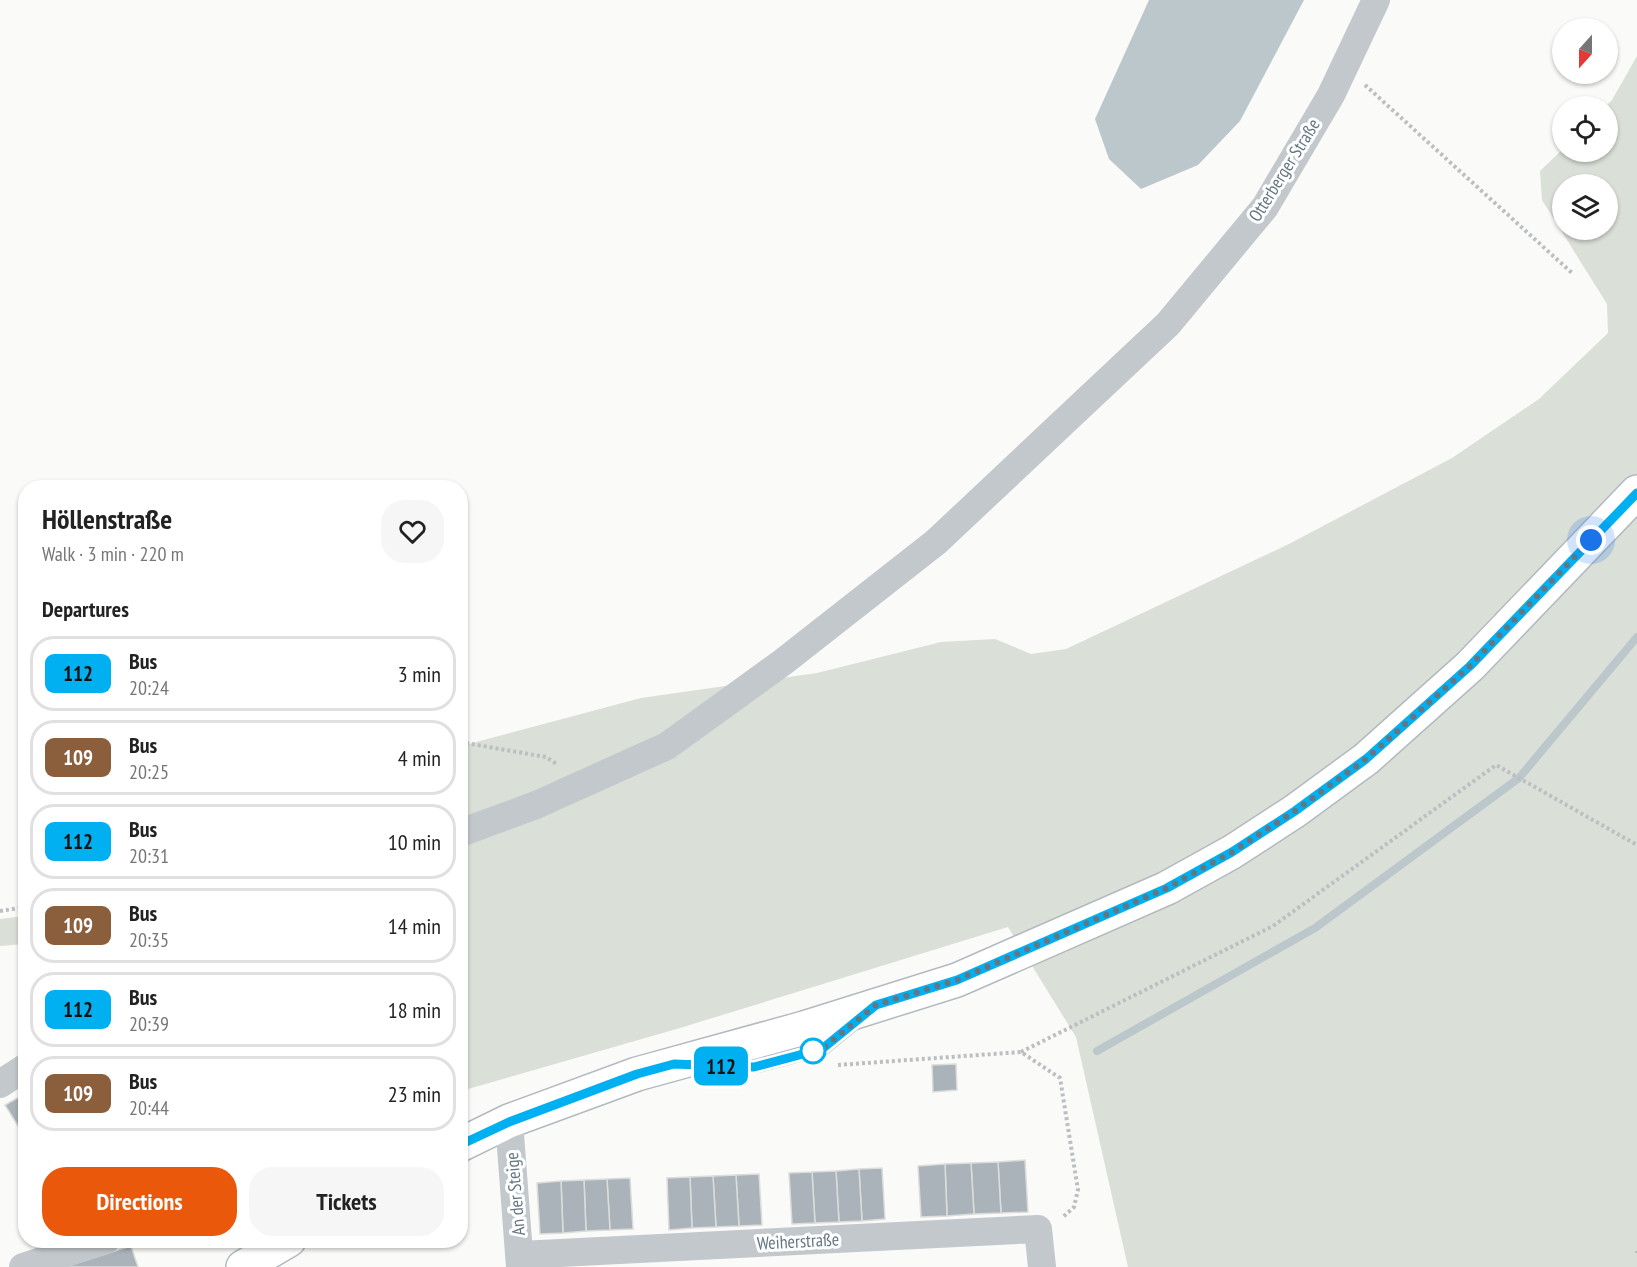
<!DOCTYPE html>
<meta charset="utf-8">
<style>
:root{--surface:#fff;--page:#f6f6f6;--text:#222;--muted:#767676;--line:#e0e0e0;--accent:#ea580c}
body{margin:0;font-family:"PT Sans Narrow",sans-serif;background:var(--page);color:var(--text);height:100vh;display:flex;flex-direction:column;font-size:22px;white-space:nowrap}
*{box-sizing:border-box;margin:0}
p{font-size:20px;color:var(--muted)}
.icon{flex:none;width:33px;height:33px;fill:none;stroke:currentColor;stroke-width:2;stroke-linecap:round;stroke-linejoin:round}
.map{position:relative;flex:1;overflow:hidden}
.side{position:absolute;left:18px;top:480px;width:450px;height:768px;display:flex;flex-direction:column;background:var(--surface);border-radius:24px;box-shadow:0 2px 4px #0004}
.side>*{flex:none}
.badge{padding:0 12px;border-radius:9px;font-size:21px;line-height:39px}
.needle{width:39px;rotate:201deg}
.controls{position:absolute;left:1552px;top:18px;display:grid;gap:12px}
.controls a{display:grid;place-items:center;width:66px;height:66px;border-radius:50%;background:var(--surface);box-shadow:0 2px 4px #0004;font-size:30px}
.you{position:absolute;width:30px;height:30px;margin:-15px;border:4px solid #fff;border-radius:50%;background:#1a73e8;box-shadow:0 0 0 9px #1a73e833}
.map>.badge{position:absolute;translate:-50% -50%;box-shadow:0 0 0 3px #fff}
h2{padding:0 24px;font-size:22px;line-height:54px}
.round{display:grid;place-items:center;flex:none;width:63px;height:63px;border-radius:24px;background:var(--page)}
.summary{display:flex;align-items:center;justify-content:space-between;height:102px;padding:0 24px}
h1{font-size:28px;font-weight:800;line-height:45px}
.button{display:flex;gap:12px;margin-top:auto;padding:12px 24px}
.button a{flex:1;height:69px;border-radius:24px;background:var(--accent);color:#fff;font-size:24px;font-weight:800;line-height:69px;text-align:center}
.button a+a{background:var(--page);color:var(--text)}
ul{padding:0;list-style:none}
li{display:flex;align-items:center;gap:18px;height:75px;margin:0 12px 9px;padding:0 12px;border:3px solid var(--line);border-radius:24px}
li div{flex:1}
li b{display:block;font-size:22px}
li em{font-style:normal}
li .badge{min-width:66px;font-weight:700;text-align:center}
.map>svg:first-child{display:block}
.green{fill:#dadfd7;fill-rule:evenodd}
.water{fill:#bbc7cb}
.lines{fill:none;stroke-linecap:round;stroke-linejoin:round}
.stream{stroke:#bbc7cb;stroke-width:8}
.building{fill:#aab3b9;stroke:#dcdcda;stroke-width:1.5}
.secondary-casing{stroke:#b3babf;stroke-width:36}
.path{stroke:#bbbfc2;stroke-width:4;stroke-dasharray:3 3;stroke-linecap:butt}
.service{stroke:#c3c8cc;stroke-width:14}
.minor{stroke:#c3c8cc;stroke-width:28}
.secondary{stroke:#fff;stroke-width:33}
.line-casing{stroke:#fff;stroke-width:14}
.line{stroke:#00b0f0;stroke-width:9}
.walk{stroke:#657683;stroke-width:6;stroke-dasharray:0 10.8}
.stop-dot{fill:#fff;stroke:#00b0f0;stroke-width:3}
.labels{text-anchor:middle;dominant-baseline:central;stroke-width:6;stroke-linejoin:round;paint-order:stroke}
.street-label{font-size:18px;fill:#657683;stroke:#fff}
</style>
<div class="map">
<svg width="1637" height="1267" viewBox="0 0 1637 1267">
<rect width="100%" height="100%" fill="#fafaf8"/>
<g class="green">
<path d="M1637 56V1267H1128L1076 1037 1008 927 680 1028 461 1091V746L641 698 817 673 941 642 995 639 1031 654 1066 649 1287 545 1452 458 1539 399 1608 333 1607 304 1542 200 1540 171 1563 149V152H1608V106H1606L1612 100ZM1563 184H1608V230H1563Z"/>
<polygon points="25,916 25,944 0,946 0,919"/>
</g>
<polygon class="water" points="1149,0 1304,0 1240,121 1198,165 1141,189 1109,159 1095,119"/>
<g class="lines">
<polyline class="stream" points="1097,1051 1315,928 1519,778 1637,637"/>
</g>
<g class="building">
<polygon points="956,1064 957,1090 933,1092 932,1065"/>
<polygon points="26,1093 26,1139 5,1105"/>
<polygon points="1025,1160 1028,1212 1001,1213 998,1162"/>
<polygon points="998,1162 1001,1213 974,1214 971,1163"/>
<polygon points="971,1163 974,1214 947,1216 945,1164"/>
<polygon points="945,1164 947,1216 921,1217 918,1166"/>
<polygon points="882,1168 885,1219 862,1221 859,1169"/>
<polygon points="859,1169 862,1221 839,1222 836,1171"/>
<polygon points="836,1171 839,1222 815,1223 812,1172"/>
<polygon points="812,1172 815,1223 792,1224 789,1173"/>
<polygon points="759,1174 762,1225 739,1226 736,1175"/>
<polygon points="736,1175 739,1226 716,1227 713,1176"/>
<polygon points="713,1176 716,1227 692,1228 690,1177"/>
<polygon points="690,1177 692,1228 669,1230 667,1178"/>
<polygon points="630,1178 633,1229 610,1230 607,1179"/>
<polygon points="607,1179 610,1230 586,1231 584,1180"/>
<polygon points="584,1180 586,1231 563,1233 561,1181"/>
<polygon points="561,1181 563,1233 540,1234 537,1183"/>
<polygon points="131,1246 138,1267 64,1267"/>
</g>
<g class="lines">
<g class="secondary-casing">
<g id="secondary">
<polyline points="460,1145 509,1121 637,1074 804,1028 957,980 1167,888 1232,852 1295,811 1366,759 1470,666 1637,492"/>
<polyline points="243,1267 289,1240"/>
</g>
</g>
<g class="path">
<polyline points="1365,85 1572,273"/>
<polyline points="460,742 546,757 558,765"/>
<polyline points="0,911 26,907"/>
<polyline points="1021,1052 1273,926 1496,765 1637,845"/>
<polyline points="838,1065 1021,1052 1060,1078 1078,1190 1074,1207 1063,1217"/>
<polyline points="1637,1251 1637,1253"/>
</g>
<polyline class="service" points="709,1065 754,1067 823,1049 855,1023"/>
<g class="minor">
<polyline points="460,833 536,805 667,746 783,662 936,542 1168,324 1265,207 1331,95 1376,0"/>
<polyline points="0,1084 26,1067"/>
<polyline points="509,1121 520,1267"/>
<polyline points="520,1255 1038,1229 1042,1267"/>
<polyline points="23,1267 106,1240"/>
</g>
<use href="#secondary" class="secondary"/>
</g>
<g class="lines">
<g class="line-casing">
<polyline id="line" points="460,1145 509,1122 637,1074 674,1064 754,1067 822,1049 876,1005 957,980 1167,888 1232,852 1295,811 1366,759 1470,666 1637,493"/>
</g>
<use href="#line" class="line"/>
<polyline class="walk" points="813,1051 809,1052 822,1049 876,1005 957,980 1167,888 1232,852 1295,811 1366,759 1470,666 1591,540"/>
</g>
<circle class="stop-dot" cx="813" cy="1051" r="12"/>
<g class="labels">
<g class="street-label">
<text transform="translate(1284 170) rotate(-58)">Otterberger Straße</text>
<text transform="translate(515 1194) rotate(-95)">An der Steige</text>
<text transform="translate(798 1241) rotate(-3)">Weiherstraße</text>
</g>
</g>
</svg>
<div class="controls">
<a><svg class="needle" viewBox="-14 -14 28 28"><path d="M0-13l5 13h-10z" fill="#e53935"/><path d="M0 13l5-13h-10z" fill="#767676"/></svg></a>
<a><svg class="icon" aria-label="locate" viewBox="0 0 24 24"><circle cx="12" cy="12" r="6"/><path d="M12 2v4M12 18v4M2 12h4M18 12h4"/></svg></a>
<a><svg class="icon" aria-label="layers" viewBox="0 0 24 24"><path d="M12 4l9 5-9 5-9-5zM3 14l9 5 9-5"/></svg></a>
</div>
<div class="you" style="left:1591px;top:540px"></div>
<b class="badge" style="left:721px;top:1066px;background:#00b0f0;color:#111">112</b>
<section class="side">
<div class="summary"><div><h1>Höllenstraße</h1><p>Walk · 3 min · 220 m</p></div><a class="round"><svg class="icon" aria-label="heart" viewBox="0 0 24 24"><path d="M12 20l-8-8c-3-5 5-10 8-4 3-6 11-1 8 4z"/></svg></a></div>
<h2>Departures</h2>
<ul>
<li><span class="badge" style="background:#00b0f0;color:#111">112</span><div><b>Bus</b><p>20:24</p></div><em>3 min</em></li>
<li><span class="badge" style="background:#8b5e3c;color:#fff">109</span><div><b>Bus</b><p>20:25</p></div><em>4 min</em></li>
<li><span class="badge" style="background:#00b0f0;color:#111">112</span><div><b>Bus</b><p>20:31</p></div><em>10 min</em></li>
<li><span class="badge" style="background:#8b5e3c;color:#fff">109</span><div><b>Bus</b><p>20:35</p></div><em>14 min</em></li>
<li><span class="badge" style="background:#00b0f0;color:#111">112</span><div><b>Bus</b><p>20:39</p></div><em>18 min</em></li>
<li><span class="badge" style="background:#8b5e3c;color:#fff">109</span><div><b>Bus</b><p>20:44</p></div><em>23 min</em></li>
</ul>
<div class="button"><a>Directions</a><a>Tickets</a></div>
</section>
</div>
